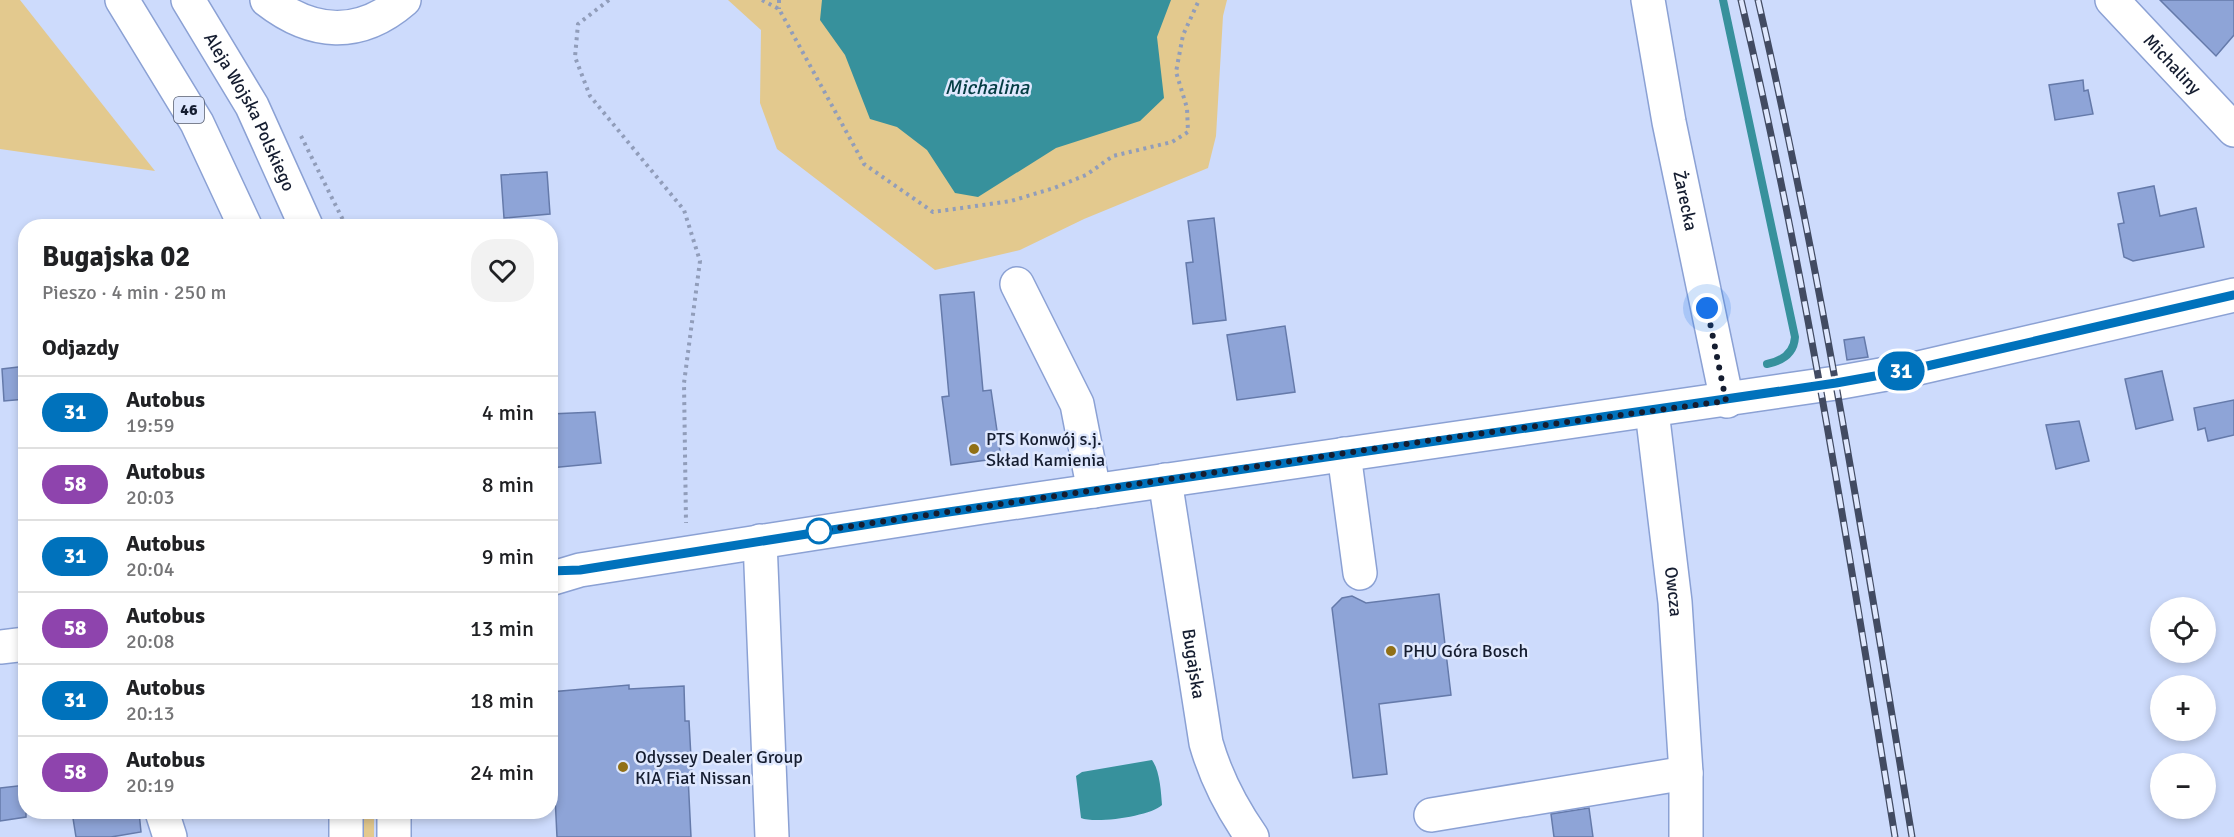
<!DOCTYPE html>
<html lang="pl">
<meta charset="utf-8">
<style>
:root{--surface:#fff;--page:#f2f2f2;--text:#202124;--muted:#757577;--line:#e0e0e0}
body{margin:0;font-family:Signika,sans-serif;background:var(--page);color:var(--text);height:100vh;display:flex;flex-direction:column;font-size:22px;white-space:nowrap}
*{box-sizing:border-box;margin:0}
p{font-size:20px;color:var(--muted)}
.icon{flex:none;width:33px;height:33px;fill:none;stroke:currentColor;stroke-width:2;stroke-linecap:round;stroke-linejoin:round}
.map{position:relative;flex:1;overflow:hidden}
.drawer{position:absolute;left:18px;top:219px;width:540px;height:600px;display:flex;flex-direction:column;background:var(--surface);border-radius:24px;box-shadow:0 3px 9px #0003}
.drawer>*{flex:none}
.badge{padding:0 12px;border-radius:20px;font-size:21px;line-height:39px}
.buttons{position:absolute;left:2150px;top:597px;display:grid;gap:12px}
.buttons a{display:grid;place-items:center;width:66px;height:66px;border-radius:50%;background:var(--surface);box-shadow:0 3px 9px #0003;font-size:30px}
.you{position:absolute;width:30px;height:30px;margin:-15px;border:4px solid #fff;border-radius:50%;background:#1a73e8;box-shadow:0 0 0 9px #1a73e833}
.map>.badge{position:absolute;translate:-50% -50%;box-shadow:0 0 0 3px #fff}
h2{padding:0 24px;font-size:22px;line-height:54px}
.round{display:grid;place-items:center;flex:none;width:63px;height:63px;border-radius:24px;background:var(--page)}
.headline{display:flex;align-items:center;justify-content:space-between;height:102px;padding:0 24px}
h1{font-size:28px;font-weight:800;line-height:45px}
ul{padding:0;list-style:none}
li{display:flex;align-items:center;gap:18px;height:72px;padding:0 24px;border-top:2px solid var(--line)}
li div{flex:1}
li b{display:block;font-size:22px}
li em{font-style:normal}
li .badge{min-width:66px;font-weight:700;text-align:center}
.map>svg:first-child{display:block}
.green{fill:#e3c98e}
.water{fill:#37919c}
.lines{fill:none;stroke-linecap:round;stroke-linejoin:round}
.stream{stroke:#37919c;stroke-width:8}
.building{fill:#8ea4d7;stroke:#657aaa;stroke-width:1.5}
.minor-casing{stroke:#8ba1d4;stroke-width:36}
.major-casing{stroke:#8ba1d4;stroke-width:36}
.path{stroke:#919dba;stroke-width:4;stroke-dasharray:3 4.5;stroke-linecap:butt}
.minor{stroke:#fff;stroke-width:33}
.major{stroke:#fff;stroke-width:33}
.rail-casing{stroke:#424b62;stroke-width:7}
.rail{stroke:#dfe8fe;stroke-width:4.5;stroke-dasharray:14;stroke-linecap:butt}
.line-casing{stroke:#fff;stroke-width:14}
.line{stroke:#0072bc;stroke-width:9}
.walk{stroke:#151d30;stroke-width:6;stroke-dasharray:0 10.8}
.poi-dot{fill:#917016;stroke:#dfe8fe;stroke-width:2}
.stop-dot{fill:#fff;stroke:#0072bc;stroke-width:3}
.labels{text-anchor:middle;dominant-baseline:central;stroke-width:5;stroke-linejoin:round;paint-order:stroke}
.shield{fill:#dfe8fe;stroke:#525a6e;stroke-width:1.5}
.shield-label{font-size:16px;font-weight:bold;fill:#151d30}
.street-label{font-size:18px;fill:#151d30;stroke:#dfe8fe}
.poi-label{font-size:18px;fill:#151d30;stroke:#dfe8fe;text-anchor:start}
.water-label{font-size:20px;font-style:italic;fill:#043d43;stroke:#dfe8fe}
</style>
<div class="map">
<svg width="2234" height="837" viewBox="0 0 2234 837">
<rect width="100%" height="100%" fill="#cddbfc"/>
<g class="green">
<polygon points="0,0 20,0 155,171 0,149"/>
<polygon points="728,0 1227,0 1223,16 1216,136 1208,168 1084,219 1020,250 935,270 777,149 760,103 761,30"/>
<rect x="361" y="812" width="13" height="25"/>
</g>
<g class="water">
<polygon points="822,0 1171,0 1157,37 1164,98 1140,121 1056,148 978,197 955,193 927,150 897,127 870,119 845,55 820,20"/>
<path d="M1152 760C1160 771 1161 792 1162 805 1151 816 1096 824 1081 818L1076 776 1082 772Z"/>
</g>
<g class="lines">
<path class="stream" d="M1723 0 1795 337C1794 354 1782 361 1767 364"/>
</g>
<g class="building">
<polygon points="2160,0 2234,0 2234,35 2216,56"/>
<polygon points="2083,80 2084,91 2088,90 2093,114 2055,120 2049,85"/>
<polygon points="547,172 550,214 504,218 501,175"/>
<polygon points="2154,186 2160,216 2196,208 2204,247 2133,261 2124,257 2118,224 2124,223 2118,193"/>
<polygon points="1214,218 1226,320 1193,324 1186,263 1193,262 1188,221"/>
<polygon points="974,292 983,391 991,390 1001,458 951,465 942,397 949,396 940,295"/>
<polygon points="1285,326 1295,392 1237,400 1227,335"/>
<polygon points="1864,337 1868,357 1847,360 1844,340"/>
<polygon points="26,366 26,399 4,401 2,369"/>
<polygon points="2162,371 2173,420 2136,429 2125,379"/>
<polygon points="2234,400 2234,435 2208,441 2205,428 2198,430 2194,408"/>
<polygon points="595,412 601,463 550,468 550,414"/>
<polygon points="2079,421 2089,461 2056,469 2046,425"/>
<polygon points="1439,594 1451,695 1379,704 1387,774 1353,778 1332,608 1342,598 1352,596 1366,603"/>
<polygon points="629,685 629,689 684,686 685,721 689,721 692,776 688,776 691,837 557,837 550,692"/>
<polygon points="26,785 26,817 0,821 0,788"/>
<polygon points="1589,808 1593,837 1554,837 1551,814"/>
<polygon points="72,812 139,812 141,832 111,837 76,837"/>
</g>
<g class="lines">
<g class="minor-casing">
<g id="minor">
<path d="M267 0C312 35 359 39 404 0"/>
<path id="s1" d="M1648 0 1669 122 1727 401"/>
<path id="s2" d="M2112 0 2234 130"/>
<polyline points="1017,284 1077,404 1094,491"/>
<path id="s3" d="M1652 411 1675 602 1686 773V837"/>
<polyline points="1344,454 1360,573"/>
<path id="s4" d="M1165 480 1206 743C1216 778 1231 807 1252 837"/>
<polyline points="760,541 772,837"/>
<polyline points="0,647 26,644"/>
<polyline points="162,812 170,837"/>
<polyline points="1431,815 1686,773"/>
</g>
</g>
<g class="major-casing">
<g id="major">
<polyline points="122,0 197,123 245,226"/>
<path id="s5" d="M188 0 252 106 306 226"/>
<polyline points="550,579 580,570 983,507 1836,383 1914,369 2234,295"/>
<polyline points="346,837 346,812"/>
<polyline points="394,837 394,812"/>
</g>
</g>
<g class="path">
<polyline points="609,0 578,24 575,57 590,96 684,210 700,261 684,383 686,523"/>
<polyline points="762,0 779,9 864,164 933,212 1011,201 1054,188 1086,175 1113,156 1172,142 1188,132 1187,108 1176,72 1183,35 1199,0"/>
<polyline points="779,0 779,9"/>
<polyline points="301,136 346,226"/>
</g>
<use href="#minor" class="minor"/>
<use href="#major" class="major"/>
<g class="rail-casing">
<g id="rail">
<path d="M1741 0C1806 276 1850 557 1895 837"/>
<path d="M1758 0C1822 276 1866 557 1912 837"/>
</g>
</g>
<use href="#rail" class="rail"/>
</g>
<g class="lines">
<g class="line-casing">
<polyline id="line" points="550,571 580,570 914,517 1836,383 1914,369 2234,295"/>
</g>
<use href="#line" class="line"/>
<polyline class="walk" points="819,531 1447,438 1726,401 1707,308"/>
</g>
<g class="poi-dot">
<circle cx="974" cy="449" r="6"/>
<circle cx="1391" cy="651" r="6"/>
<circle cx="623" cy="767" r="6"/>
</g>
<circle class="stop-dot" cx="819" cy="531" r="12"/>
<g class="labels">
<rect class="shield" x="174" y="97" width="30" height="26" rx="4.5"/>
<g class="shield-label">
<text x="189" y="110">46</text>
</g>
<g class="street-label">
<text stroke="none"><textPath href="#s2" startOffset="88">Michaliny</textPath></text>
<text stroke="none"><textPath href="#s5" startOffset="128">Aleja Wojska Polskiego</textPath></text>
<text stroke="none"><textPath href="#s1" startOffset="204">Żarecka</textPath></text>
<text stroke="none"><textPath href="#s3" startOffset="182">Owcza</textPath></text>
<text stroke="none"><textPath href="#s4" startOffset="186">Bugajska</textPath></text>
</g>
<g class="poi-label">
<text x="986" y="439">PTS Konwój s.j.<tspan x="986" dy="21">Skład Kamienia</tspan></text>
<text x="1403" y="651">PHU Góra Bosch</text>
<text x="635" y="757">Odyssey Dealer Group<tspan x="635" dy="21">KIA Fiat Nissan</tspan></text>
</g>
<g class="water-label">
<text x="987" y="87">Michalina</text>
</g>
</g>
</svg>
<div class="buttons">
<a><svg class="icon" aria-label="locate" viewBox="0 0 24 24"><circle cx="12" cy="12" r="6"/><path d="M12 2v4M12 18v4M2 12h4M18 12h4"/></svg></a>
<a>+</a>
<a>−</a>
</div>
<div class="you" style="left:1707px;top:308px"></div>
<b class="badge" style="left:1901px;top:371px;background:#0072bc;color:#fff">31</b>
<section class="drawer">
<div class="headline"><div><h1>Bugajska 02</h1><p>Pieszo · 4 min · 250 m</p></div><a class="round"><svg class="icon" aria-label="heart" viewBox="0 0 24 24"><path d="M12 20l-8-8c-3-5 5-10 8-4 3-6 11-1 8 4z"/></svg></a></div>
<h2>Odjazdy</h2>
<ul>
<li><span class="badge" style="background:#0072bc;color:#fff">31</span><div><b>Autobus</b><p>19:59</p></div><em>4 min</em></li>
<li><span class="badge" style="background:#8e44ad;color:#fff">58</span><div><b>Autobus</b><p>20:03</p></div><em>8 min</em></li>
<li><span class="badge" style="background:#0072bc;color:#fff">31</span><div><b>Autobus</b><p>20:04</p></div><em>9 min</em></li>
<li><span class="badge" style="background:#8e44ad;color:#fff">58</span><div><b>Autobus</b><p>20:08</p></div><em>13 min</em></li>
<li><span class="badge" style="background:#0072bc;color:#fff">31</span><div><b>Autobus</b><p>20:13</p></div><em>18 min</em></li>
<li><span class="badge" style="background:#8e44ad;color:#fff">58</span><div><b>Autobus</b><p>20:19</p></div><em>24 min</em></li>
</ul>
</section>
</div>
